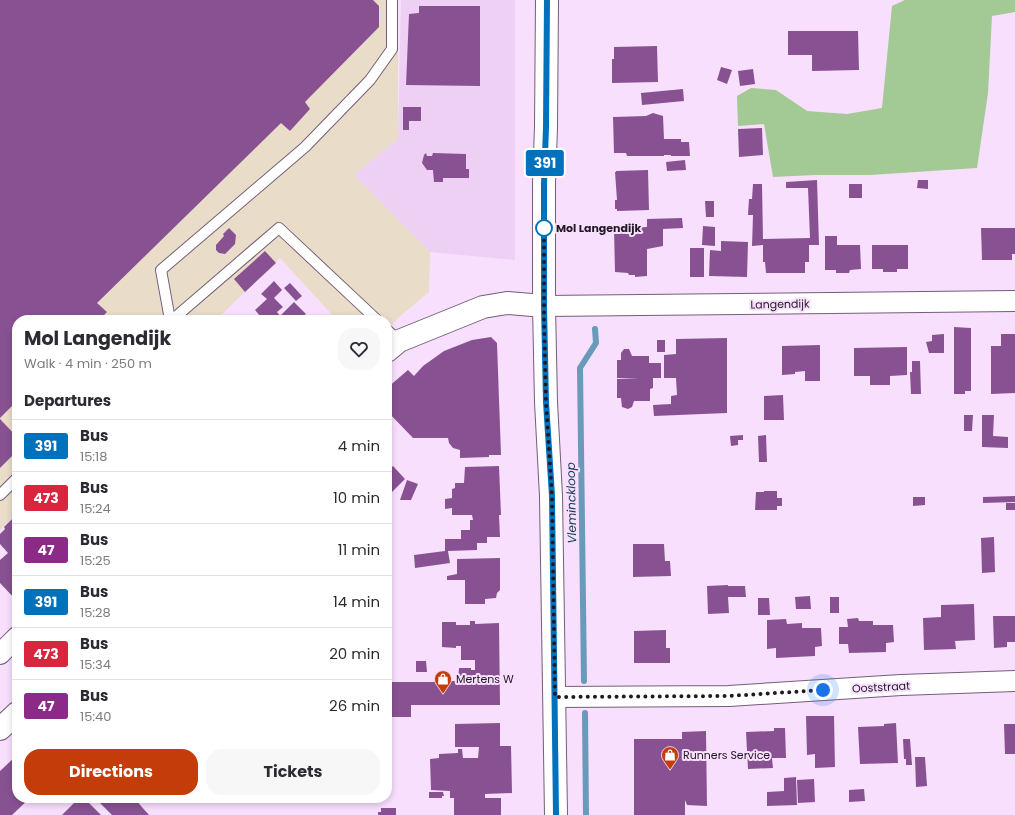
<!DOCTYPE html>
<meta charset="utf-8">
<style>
:root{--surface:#fff;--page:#f7f7f7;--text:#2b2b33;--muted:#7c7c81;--line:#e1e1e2;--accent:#c43c09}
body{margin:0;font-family:Poppins,sans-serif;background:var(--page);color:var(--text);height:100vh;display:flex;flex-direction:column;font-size:15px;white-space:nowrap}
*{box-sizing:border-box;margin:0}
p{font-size:13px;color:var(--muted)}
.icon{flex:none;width:22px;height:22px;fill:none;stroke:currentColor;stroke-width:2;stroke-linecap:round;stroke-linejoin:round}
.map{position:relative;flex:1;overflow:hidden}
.side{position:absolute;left:12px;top:315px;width:380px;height:488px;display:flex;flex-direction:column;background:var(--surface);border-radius:16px;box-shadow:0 2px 6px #0003}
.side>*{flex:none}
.badge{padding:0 8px;border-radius:3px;font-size:14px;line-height:26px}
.you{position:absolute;width:20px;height:20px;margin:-10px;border:3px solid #fff;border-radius:50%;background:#1a73e8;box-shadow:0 0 0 6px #1a73e833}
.map>.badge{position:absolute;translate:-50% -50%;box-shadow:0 0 0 2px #fff}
h2{padding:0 12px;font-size:15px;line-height:36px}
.round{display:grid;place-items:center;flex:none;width:42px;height:42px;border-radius:16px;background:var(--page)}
.overview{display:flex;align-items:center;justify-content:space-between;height:68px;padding:0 12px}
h1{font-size:19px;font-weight:700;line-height:30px}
.action{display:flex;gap:8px;margin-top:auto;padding:8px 12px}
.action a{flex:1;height:46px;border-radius:16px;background:var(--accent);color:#fff;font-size:16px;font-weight:700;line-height:46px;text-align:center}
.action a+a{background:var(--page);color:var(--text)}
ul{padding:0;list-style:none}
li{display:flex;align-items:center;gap:12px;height:52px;padding:0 12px;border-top:1px solid var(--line)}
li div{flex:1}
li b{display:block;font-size:15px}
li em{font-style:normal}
li .badge{min-width:44px;font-weight:700;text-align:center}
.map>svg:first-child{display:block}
.built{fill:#eed0f4}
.industrial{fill:#e9ddc9}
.green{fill:#a3c994}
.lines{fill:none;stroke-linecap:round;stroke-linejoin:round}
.stream{stroke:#6a9aba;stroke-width:6}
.building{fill:#885292}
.lane-casing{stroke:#745e78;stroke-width:12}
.street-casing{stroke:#745e78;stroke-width:22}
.secondary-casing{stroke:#745e78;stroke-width:24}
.primary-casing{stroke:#745e78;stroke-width:24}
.lane{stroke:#fff;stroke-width:10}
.street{stroke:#fff;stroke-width:20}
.secondary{stroke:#fff;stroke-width:22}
.primary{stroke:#fff;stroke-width:22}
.line-casing{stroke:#fff;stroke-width:9}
.line{stroke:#0072bc;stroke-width:6}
.walk{stroke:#211823;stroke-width:4;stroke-dasharray:0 7.2}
.stop-dot{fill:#fff;stroke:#0072bc;stroke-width:2}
.labels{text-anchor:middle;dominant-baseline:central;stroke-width:4;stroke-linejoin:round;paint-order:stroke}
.stop-label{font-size:11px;font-weight:bold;fill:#211823;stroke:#f8dffd;text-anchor:start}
.street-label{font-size:11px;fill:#211823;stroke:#f8dffd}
.poi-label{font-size:11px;fill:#211823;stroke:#f8dffd;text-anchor:start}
.water-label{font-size:12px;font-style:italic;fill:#133d52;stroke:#f8dffd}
</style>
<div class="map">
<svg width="1015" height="815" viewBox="0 0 1015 815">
<rect width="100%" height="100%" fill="#f8dffd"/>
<polygon class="built" points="401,0 515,0 515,260 430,252 354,175 398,138"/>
<polygon class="industrial" points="0,0 398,0 398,139 354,175 430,252 429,292 399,317 387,330 387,320 337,320 280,258 216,320 17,320 17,513 0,530"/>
<polygon class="green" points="905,0 1015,0 1015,12 992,16 988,93 977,168 870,175 815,175 773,177 764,124 738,126 737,96 751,88 776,90 807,111 847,114 882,108 892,6"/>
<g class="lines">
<g class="stream">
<polyline points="584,681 580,368 596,343 595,329"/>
<polyline points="585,713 586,815"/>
</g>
</g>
<g class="building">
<polygon points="0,0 373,0 379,6 379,27 305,102 310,109 290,131 281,123 97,303 107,312 99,320 17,320 17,401 0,418"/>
<polygon points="419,6 480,6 480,86 406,85 409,14 419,13"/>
<polygon points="788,31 858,31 859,70 812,71 812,55 788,55"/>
<polygon points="657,46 658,82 612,83 612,59 614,59 614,47"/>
<polygon points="721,67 732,70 727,84 717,80"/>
<polygon points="753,69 755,84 740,86 738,71"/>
<polygon points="683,89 684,101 642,105 641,93"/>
<polygon points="403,107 421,107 421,121 409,121 409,130 403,130"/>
<polygon points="653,113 663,116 664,139 681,139 681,142 689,142 690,156 671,156 671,155 664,155 664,156 627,156 626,153 614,153 613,117 646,116"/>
<polygon points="762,128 763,155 739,157 738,129"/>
<polygon points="426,153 427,156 432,156 433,153 466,154 466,169 469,169 469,178 443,178 443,182 434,182 433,170 427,170 422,163 424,155"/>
<polygon points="685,160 686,170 667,171 666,162"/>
<polygon points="648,170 649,210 617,211 617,209 615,209 615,200 617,200 615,172 616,172 616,171"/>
<polygon points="817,180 819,245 809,245 809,262 805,262 805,273 766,273 765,262 763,262 763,245 752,246 753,215 748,215 749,199 752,199 753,184 762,184 763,239 810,238 808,188 786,188 786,182"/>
<polygon points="918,180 928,180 928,189 917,188"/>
<rect x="849" y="184" width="13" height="14"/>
<polygon points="705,201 714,201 714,217 706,217"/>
<polygon points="682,218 683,228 663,229 663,246 647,249 647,276 635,277 635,275 629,275 628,273 615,272 614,228 647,227 647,219"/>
<polygon points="703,226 715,227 715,246 702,245"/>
<polygon points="229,228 236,235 235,244 225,254 219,253 216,250 216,245 224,236 223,234"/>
<polygon points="981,228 1015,228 1015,254 1012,254 1012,260 982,260"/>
<polygon points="825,236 837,236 837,245 860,245 861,269 850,270 849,273 836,273 836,270 825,270"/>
<polygon points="721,241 748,242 747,277 709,276 710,250 721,251"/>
<polygon points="872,245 908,245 908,269 897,269 897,272 883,272 883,269 872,269"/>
<rect x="690" y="248" width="14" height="29"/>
<polygon points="265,251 276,263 245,292 234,279"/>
<polygon points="274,281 282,290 274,298 283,307 277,312 280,316 294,302 306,314 302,317 305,320 257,320 261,317 255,310 267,299 261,294"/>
<polygon points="290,283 302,296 296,301 284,288"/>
<polygon points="954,327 971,328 971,391 965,391 965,394 954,394"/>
<polygon points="944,334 944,353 929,353 926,342 932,341 932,335"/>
<polygon points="1001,334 1015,334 1015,393 991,394 991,346 1001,346"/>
<polygon points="491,337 497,343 501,455 489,455 489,457 460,458 460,450 453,448 449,443 448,438 413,438 387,411 387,388 408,370 414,376 423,366 444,351 472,340"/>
<polygon points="727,338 727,413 654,416 653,405 671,404 671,396 677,395 676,378 664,378 664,355 676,354 676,339"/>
<rect x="657" y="340" width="8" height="12"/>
<polygon points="820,345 820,381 805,381 805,371 795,372 795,374 782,375 782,346"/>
<polygon points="907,347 907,375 890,376 890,385 870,385 870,376 854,376 854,348"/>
<polygon points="624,349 629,349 632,356 649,356 649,363 661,363 661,378 653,378 653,388 650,389 650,401 634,401 632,407 628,409 622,407 621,398 617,398 617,379 639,378 617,378 617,360 621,360 621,353"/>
<polygon points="912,361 920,361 921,394 911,394 910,372 912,372"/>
<polygon points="783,395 784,420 764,420 764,396"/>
<polygon points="964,415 973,415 972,431 964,431"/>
<polygon points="982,415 994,415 993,436 1008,437 1008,448 982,447"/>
<polygon points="0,419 17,437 17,451 0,468"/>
<polygon points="743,435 743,440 738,440 738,445 731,446 730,436"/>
<polygon points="766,435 767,462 759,462 758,436"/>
<polygon points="393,466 405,479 392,492 387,487 387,472"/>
<polygon points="499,466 501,515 499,515 500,537 487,537 487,543 477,543 477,550 448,551 450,563 415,568 414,555 445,551 445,539 461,539 461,530 470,530 470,520 473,520 472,515 452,515 452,508 445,509 445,499 452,498 452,489 455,488 455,483 464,483 465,467"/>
<polygon points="407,480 418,484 411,500 400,500"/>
<polygon points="764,491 777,491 777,498 782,498 782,506 777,506 777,510 755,510 756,492 764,492"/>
<polygon points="1015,496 1015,502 983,503 983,497"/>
<polygon points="913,497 925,497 925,505 913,506"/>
<rect x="1006" y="503" width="9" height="7"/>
<polygon points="14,517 17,521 17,559 16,560 17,561 17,601 0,583 0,560 8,553 0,544 0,534 5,529 4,527"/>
<polygon points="994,537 995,572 982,573 981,538"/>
<polygon points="633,544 664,544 665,561 670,561 671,576 633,577"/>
<polygon points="500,558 500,590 497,593 496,598 485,599 485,604 465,604 465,580 447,580 447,576 457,574 457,559"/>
<polygon points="728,585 728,586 745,586 746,597 728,597 729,613 708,614 707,586"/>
<polygon points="810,596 811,609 796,609 795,597"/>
<rect x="830" y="597" width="9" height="16"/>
<polygon points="758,598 769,598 770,615 758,615"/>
<polygon points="974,604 975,640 955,641 956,649 924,650 923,618 941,617 941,605"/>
<polygon points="993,616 1015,616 1015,642 1007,642 1007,647 994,648"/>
<polygon points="858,618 859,621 873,621 873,625 893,625 894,642 886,643 886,652 849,653 848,644 839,644 839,627 848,627 847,619"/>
<polygon points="786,619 787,624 802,623 802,628 821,628 822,646 815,647 815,656 776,658 776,648 767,649 767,620"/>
<polygon points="470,621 475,621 475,624 499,623 500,705 411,705 411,717 387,717 387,682 448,682 449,681 458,681 459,668 471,668 471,670 475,670 475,660 461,660 461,646 456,646 456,648 442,647 442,622 456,622 456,625 470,625"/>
<polygon points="666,630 666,648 670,648 670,663 634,663 634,631"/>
<polygon points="416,661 426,661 427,672 416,672"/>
<polygon points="806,716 834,716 835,767 815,768 815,754 807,755"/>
<polygon points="500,723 500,746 511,746 512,793 485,794 485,798 501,798 501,815 454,815 454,798 450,798 450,791 431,790 430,759 439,758 439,754 458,753 458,749 462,749 463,758 478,758 479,747 455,747 455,724"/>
<polygon points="896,723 898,763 860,764 858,727 884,726 884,724"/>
<polygon points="1004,724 1015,724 1015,754 1005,754"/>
<polygon points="774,728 785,728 786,758 772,758 773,768 748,769 746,732 774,731"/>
<polygon points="706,731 707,806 687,805 685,800 685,815 634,815 634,739 682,739 682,732"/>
<polygon points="903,739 910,739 912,765 906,765 906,759 904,759"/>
<polygon points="17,755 17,798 30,798 12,815 0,815 0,771"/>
<polygon points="915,757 925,757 927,786 916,787"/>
<polygon points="796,777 797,805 767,806 767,792 784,791 784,778"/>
<polygon points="814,779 815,802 798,803 797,780"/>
<polygon points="864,789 865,801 849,802 849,790"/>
<polygon points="429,792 443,792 444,796 442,796 442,798 429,798"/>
<polygon points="79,798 84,798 101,815 62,815"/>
<polygon points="95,798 134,798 149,815 112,815"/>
<polygon points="381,808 396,808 396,815 378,815 378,812 381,812"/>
</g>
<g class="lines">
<g class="lane-casing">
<g id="lane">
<polyline points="170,320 161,270 305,147 370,80 392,49 392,0"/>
<polyline points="172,320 279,228 377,320"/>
<polyline points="387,330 399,341"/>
<polyline points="0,495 17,478"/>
</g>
</g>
<g class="street-casing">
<g id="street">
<polyline points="544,306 1015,301"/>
<polyline points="0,654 17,637"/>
<polyline points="555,697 729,696 901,685 1015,681"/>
</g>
</g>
<g class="secondary-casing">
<g id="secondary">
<polyline points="387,351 399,341 483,307 507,303 544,306"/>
<polyline points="0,729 17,713"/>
</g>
</g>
<g class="primary-casing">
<polyline id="primary" points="547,0 546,127 544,184 544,306 546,402 551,496 556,815"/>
</g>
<use href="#lane" class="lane"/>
<use href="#street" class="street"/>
<use href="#secondary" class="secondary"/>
<use href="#primary" class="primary"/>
</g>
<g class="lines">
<g class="line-casing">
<polyline id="line" points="547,0 546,127 544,184 544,306 546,402 552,496 556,815"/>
</g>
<use href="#line" class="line"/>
<polyline class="walk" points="544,228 544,227 544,320 546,402 552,496 555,697 729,696 823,690"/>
</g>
<defs>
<g id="shop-pin" transform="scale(0.9)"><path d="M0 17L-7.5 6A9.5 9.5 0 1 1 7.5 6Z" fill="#c43c09" stroke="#f8dffd"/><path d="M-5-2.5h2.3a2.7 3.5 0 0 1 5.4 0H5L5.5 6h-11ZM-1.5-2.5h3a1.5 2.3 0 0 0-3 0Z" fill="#fff"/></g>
</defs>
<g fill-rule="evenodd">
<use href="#shop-pin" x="443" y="679"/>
<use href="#shop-pin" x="670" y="755"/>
</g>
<circle class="stop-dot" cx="544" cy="228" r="8"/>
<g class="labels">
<g class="stop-label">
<text x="556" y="228">Mol Langendijk</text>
</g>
<g class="street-label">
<text transform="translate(780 304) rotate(-1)">Langendijk</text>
<text transform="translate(881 687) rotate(-3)">Ooststraat</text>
</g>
<g class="poi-label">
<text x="456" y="679">Mertens W</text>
<text x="683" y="755">Runners Service</text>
</g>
<g class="water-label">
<text transform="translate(571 503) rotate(-91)">Vleminckloop</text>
</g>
</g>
</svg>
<div class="you" style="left:823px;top:690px"></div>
<b class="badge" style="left:545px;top:163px;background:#0072bc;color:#fff">391</b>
<section class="side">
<div class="overview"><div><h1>Mol Langendijk</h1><p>Walk · 4 min · 250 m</p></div><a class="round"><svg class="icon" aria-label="heart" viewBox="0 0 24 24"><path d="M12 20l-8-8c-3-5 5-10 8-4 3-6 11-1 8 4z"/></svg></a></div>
<h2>Departures</h2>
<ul>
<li><span class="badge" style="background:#0072bc;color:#fff">391</span><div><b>Bus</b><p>15:18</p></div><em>4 min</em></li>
<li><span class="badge" style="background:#d7263d;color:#fff">473</span><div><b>Bus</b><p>15:24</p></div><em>10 min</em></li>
<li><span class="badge" style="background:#8c2b87;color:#fff">47</span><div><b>Bus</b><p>15:25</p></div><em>11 min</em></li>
<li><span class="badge" style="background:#0072bc;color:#fff">391</span><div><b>Bus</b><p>15:28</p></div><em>14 min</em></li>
<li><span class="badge" style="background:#d7263d;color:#fff">473</span><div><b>Bus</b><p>15:34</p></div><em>20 min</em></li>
<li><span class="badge" style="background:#8c2b87;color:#fff">47</span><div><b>Bus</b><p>15:40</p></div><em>26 min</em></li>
</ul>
<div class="action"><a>Directions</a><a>Tickets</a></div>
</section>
</div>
